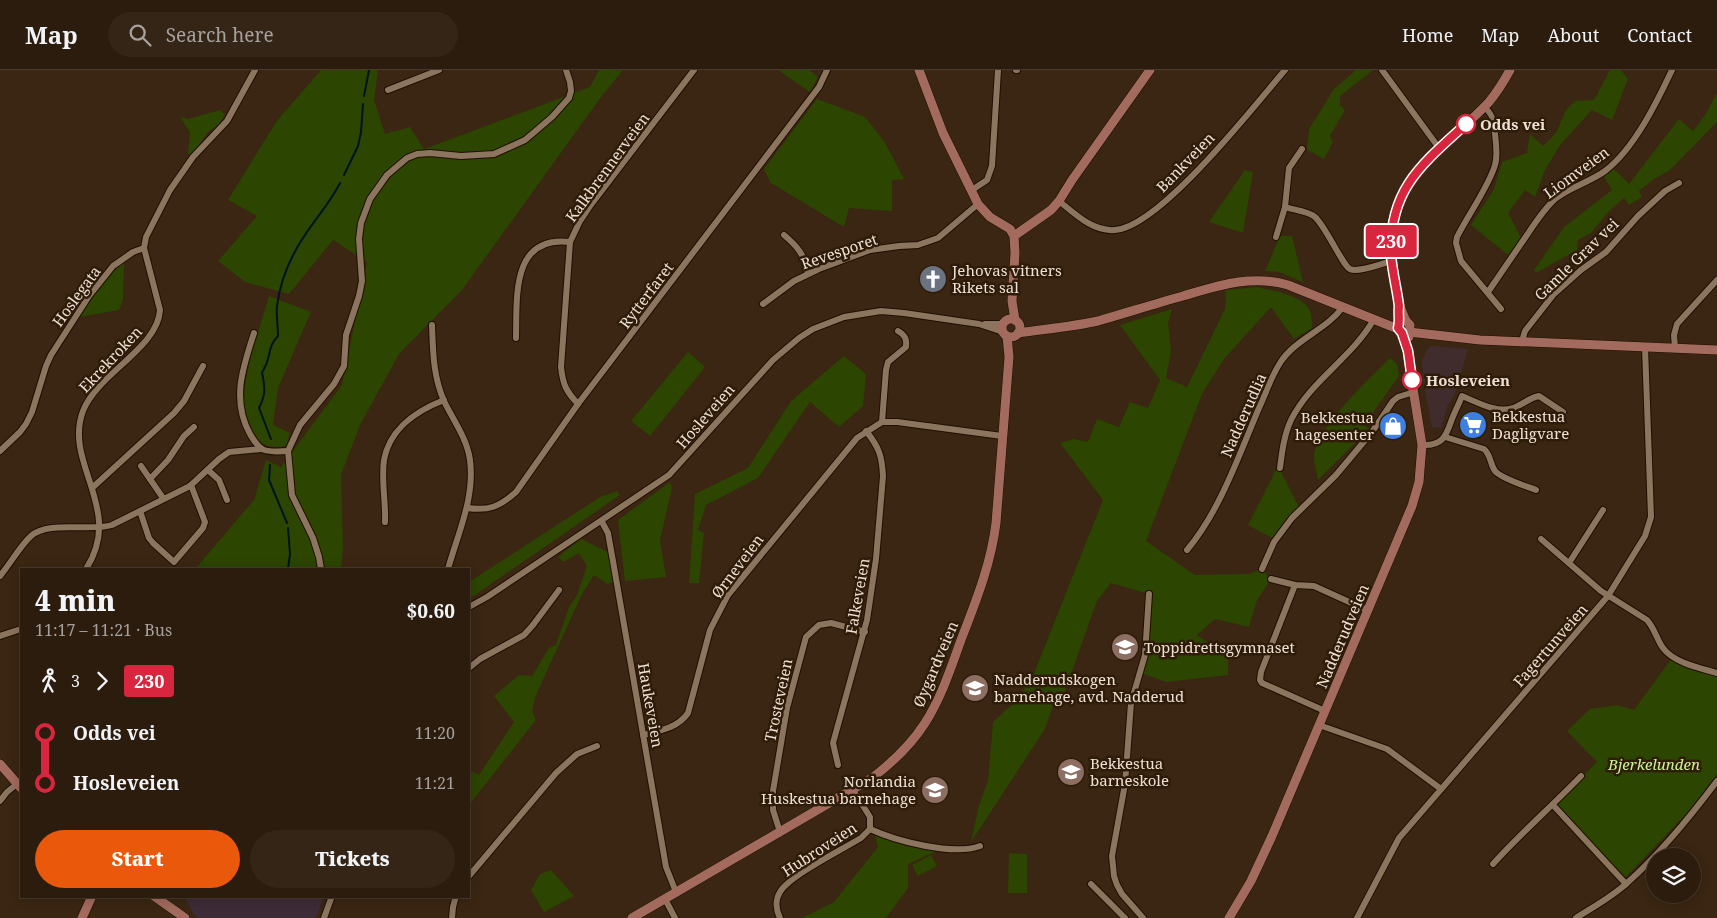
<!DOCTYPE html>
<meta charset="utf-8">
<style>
:root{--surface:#2c1c0e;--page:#342517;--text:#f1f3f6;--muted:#a6a19e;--line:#483a2e;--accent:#ea580c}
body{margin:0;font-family:"Noto Serif",serif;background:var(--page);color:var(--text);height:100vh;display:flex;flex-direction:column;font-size:19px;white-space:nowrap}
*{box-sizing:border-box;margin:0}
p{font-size:16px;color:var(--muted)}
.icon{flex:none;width:28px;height:28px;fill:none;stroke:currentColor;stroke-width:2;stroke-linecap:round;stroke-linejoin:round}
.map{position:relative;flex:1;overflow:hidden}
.side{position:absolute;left:20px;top:498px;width:450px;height:330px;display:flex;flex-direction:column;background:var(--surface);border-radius:0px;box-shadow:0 2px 12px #0003,0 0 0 1px var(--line)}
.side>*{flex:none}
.badge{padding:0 10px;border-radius:4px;font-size:18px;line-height:32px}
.fabs{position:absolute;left:1646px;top:778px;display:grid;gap:10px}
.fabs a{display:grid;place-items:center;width:55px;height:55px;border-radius:50%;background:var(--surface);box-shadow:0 2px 12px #0003,0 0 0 1px var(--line);font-size:25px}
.map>.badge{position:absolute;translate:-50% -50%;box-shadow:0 0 0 2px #fff}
.legs{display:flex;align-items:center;gap:8px;height:55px;padding:0 15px;font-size:16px}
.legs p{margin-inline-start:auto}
.headline{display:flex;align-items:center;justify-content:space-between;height:85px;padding:0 15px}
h1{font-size:28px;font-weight:800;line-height:38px}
.cta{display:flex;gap:10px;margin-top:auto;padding:10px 15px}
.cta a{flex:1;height:58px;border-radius:30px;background:var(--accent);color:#fff;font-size:20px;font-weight:800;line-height:58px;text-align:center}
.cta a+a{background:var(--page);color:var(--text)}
ul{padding:0 15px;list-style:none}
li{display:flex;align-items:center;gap:18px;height:50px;font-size:19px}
li i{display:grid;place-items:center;width:8px;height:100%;margin:0 6px;background:currentColor}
li i::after{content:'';width:12px;height:12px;margin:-6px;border:4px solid;border-radius:50%;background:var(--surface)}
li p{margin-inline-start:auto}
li:first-child i{background:linear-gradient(#0000 50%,currentColor 0)}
li:last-child i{background:linear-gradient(currentColor 50%,#0000 0)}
header{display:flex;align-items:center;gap:30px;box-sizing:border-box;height:70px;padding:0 25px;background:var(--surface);border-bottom:1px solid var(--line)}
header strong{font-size:24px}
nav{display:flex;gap:28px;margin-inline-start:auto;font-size:18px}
.search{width:350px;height:45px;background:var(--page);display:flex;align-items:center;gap:12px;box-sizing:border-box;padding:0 18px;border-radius:28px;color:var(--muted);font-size:19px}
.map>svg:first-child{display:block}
.commercial{fill:#402c2d}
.industrial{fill:#3d2c37}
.green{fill:#2c4500}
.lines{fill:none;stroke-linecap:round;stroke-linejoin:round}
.stream{stroke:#001421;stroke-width:2}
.street-casing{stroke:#200e00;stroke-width:8}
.secondary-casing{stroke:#200e00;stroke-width:10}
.street{stroke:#8c755f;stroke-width:6}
.secondary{stroke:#a26b5d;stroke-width:9}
.line-1-casing{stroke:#fff;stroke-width:11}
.line-1{stroke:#d7263d;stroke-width:8}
.stop-1-dot{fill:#fff;stroke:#d7263d;stroke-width:2.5}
.labels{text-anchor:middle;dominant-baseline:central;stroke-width:5;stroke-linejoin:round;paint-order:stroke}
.stop-label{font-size:15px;font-weight:bold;fill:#ede0d4;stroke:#2f1c08;text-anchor:start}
.street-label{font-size:15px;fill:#ede0d4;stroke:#2f1c08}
.poi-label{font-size:15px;fill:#ede0d4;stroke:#2f1c08;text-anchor:start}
.park-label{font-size:15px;font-style:italic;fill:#c8f693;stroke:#2f1c08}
</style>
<header>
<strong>Map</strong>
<div class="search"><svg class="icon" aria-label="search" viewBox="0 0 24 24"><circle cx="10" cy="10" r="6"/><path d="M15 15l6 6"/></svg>Search here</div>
<nav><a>Home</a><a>Map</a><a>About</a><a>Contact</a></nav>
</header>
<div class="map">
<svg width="1717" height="848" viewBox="0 0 1717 848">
<rect width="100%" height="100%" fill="#3a2612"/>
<polygon class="commercial" points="1433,276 1468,279 1455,324 1447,337 1441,358 1432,357 1423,309 1422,290 1429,277"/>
<polygon class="industrial" points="184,826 324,826 316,848 198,848 193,843"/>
<g class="green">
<polygon points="321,0 378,0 374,30 385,64 410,57 424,79 590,17 599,0 623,0 601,27 462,220 399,284 360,355 341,405 343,477 341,499 195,499 254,430 266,390 281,397 342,315 367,192 333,170 289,224 245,212 218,191 257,146 228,130 276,52"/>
<polygon points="778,0 809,0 818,7 810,22"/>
<polygon points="1356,0 1373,0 1340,26 1340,35 1345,40 1330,66 1333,72 1324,89 1307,80 1309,59 1334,19"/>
<polygon points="1610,0 1621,0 1628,9 1612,50 1592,40 1560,75 1545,100 1535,127 1525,120 1508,143 1521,168 1508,185 1471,155 1494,119 1502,92 1527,83 1530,64 1543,76 1556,63 1566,40 1575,31 1594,30"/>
<polygon points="1717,23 1717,52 1669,101 1654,109 1639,121 1642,127 1629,135 1624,128 1610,140 1591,163 1578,170 1577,180 1536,203 1534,200 1564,157 1612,120 1604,107 1614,99 1629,114 1679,49 1693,61 1705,45"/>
<polygon points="817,29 865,47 884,71 904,109 892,110 892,141 849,138 844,157 771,113 764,99"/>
<polygon points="220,40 225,45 218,55 208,62 192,85 188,84 190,62 180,47 188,49"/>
<polygon points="1245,100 1253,102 1243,163 1209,152"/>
<polygon points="1280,166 1292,166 1303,212 1279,202 1265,201"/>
<polygon points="124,192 123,230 119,240 80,247 97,217"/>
<path d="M1257 217C1273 221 1293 223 1306 235 1312 241 1312 251 1312 258L1294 269 1271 237 1224 289 1202 324 1146 471 1195 505 1249 504 1262 499 1271 509 1257 530 1249 557 1215 549 1197 565 1228 588V605L1166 612 1141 603 1149 524 1111 513 1097 531 1065 621 1054 632 1045 659 971 772 979 735 988 711 993 652 1017 630 1033 606 1103 430 1060 373 1074 369 1088 372 1097 349 1119 357 1130 332 1148 338 1160 310 1120 255 1172 239 1168 253 1171 281 1166 308 1187 317 1225 239 1226 220Z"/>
<path d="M269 226 311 242 278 318 273 355 290 363 286 376C270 379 259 376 252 360 250 354 247 348 245 342 239 313 261 255 269 226Z"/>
<polygon points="688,282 705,297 650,366 631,351"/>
<polygon points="844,286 866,304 863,336 839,357 810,332 758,408 706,435 698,460 704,463 699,513 689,513 695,424 748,398 791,331"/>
<path d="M1390 288 1397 294 1399 306 1364 355 1369 359 1318 410C1317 403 1314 395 1314 387 1315 359 1370 308 1390 288Z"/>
<polygon points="1278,396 1299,437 1274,469 1248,455"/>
<polygon points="670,412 672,418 660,470 666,507 625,511 618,450"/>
<polygon points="617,421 620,425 472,527 469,527 469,512 600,427"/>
<polygon points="581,469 608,482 614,512 607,514 594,505 582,524 536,625 532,640 536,650 469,735 469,700 479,705 514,652 494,626 519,605 532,606 549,578 556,575 569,537 577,525 587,496 579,483 564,492 558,487"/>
<polygon points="1672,588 1717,604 1717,704 1690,740 1625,808 1555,733 1597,692 1567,661 1590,639 1618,635 1634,640"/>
<polygon points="874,763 939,780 908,794 908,818 886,848 802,848 834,832 878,777"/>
<polygon points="1009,783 1027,784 1027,823 1008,823"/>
<polygon points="931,785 937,796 918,806 912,795"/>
<polygon points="551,800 574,826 544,842 531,820 540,804"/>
</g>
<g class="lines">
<g class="stream">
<polyline points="364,26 369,0"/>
<polyline points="344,105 358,76 361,62 363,34"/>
<path d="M271 369 259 338C266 324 265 318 262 302 272 289 266 278 278 266 278 256 276 245 277 236 280 212 290 188 303 168 315 149 330 133 340 113"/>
<polyline points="270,395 269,410 287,453"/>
<polyline points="288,499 290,484 288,458"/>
</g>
<g class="street-casing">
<g id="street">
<polyline points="1016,0 1017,0"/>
<polyline points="1382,0 1439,78"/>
<polyline points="388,20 439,0"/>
<path d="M1484 37C1493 44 1495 53 1495 64 1496 74 1498 85 1495 95 1489 116 1468 145 1457 167L1456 173 1461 191 1501 239"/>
<polyline points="972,120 987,110 992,96 998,0"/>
<path d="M1059 131C1075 144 1093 162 1115 160 1160 157 1254 36 1285 0"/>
<path d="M1285 137C1293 140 1308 141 1315 147 1326 157 1343 196 1350 199 1358 203 1383 193 1392 191"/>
<path d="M784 165C797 176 805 185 808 204"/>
<polyline points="1276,167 1285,137 1289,98 1302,79"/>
<path d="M1488 222C1501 203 1514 184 1527 165 1535 153 1544 139 1555 129 1570 117 1590 112 1605 101 1634 79 1657 32 1672 0"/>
<polyline points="763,234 794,211 819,199 870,180 899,176 918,175 938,168 978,134"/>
<polyline points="985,254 1003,254"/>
<path d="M432 255C433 281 433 306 444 331 453 350 467 368 470 390 475 428 458 463 448 499"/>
<path d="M254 263C243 297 231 330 250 364 253 369 256 375 262 379 269 383 280 381 288 381"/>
<path d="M516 268C517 227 511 165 570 172"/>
<polyline points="1522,271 1525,261 1554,224 1581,200 1606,182 1638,146 1665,121 1679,113"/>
<polyline points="1675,278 1674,265 1677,254 1717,210"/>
<path d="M578 334C566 321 563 315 561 297L570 172 580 151 590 136 694 0"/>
<path d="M882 352 886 300 888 292 906 277C907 269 905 265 898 261"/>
<path d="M1445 367 1484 379C1491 385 1490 394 1495 401 1502 409 1526 416 1536 420"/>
<path d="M1422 375C1443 376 1446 366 1452 349 1455 341 1459 334 1462 326 1477 332 1497 344 1513 338 1522 335 1529 328 1539 326L1563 342"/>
<polyline points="0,381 20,362 26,354 32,342 46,296 51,285 89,226 113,196 133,182 144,178 146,167 170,120 193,87 227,51 255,0"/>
<polyline points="141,396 163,428"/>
<path d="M1280 398C1282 382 1284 365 1291 350 1311 310 1352 288 1374 249"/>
<polyline points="208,400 219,410 227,430"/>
<polyline points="150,409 168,390 184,366 194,357"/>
<polyline points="92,418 174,343 184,331 203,296"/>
<path d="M467 438C489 441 499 437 516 422L578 334 819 17 827 0"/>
<polyline points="140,441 149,468 153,473 174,492 203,458 205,452 191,415"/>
<path d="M385 452C386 432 381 410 384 390 390 358 416 341 444 330"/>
<polyline points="602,452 608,463 613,491 666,797 676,822"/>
<path d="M1541 469 1601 521 1647 550C1655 559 1657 570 1663 578 1674 593 1700 598 1717 603"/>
<path d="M1187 480C1220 441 1239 385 1259 338 1266 323 1271 307 1280 293 1295 269 1326 260 1342 238"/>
<polyline points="1569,493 1603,440"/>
<path d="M86 499C125 439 63 394 83 341 97 304 158 278 160 240L144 178"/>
<polyline points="321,499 319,487 313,468 292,425 288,381 300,355 334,314 344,296 346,265 359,226 362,211 359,169 361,153 370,129 387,105 407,88 417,84 430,83 461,86 494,84 525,70 552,47 569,28 571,21 570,12 566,0"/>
<polyline points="1262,499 1274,472 1292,448 1336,405 1372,362 1393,331 1398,327 1414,322"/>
<path d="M0 506C10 494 20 476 31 466 48 450 90 462 112 455L190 416 219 389 229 382 262 379"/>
<polyline points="1271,509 1295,515 1314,516 1367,540"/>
<polyline points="1295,515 1261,602 1260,610 1262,613 1325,641"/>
<polyline points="469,537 487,527 669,405 773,290 799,268 813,259 844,247 881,241 904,243 979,254 1003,262"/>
<polyline points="0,566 21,559"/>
<polyline points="469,598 480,589 524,565 533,555 559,520"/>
<polyline points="1319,655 1387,679 1441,719"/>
<path d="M643 665C659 661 678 658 688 643L710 560 728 525 857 368 882 352H897L1002 366"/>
<path d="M838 695 833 673 867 550 876 489 883 406C882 386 879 377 866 361"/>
<path d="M853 720 870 747V759C896 771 953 786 980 776"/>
<polyline points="0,731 7,722 17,714"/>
<polyline points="1553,735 1626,814"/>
<polyline points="780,762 773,740 773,721 787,638 806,567 819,555 831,553 865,562"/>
<path d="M1493 794C1521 763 1552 736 1581 706"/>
<polyline points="469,806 556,703 577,684 597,676"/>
<polyline points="1091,814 1125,848"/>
<polyline points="665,829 675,848"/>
<polyline points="324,848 332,826"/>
<polyline points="452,848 453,837 456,826"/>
<path d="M780 848C776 840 775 830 780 822 789 806 843 779 861 768L870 759"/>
<polyline points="1143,848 1122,824 1117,815 1114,806 1112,786 1125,714 1131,633 1145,585 1149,524"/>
<polyline points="1357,848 1399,768 1608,526 1645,466 1651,447 1645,277"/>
<path d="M1576 848C1593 837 1612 827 1627 813 1661 783 1690 747 1717 711"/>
</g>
</g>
<g class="secondary-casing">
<g id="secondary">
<polyline points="919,0 943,63 978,134 990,147 1010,159 1014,166 1015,183 1012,231 1015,250"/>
<polyline points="1014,166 1051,140 1059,131 1072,110 1150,0"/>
<polyline points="1401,239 1406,251 1410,255 1409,267"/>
<circle cx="1011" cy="258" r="9"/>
<polyline points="1409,262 1480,270 1717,280"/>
<path d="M1018 263C1045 259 1071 257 1098 251 1126 243 1154 234 1183 226 1217 216 1251 204 1288 215L1398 259"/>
<polyline points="0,694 21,718"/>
<polyline points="154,826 185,848"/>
<polyline points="82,848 92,826"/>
<path d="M632 848 872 708C893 692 911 675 925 653 941 628 951 598 961 570 976 531 991 494 996 453L1009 287 1007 266"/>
<path d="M1229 848 1251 811 1272 766 1412 436 1419 412 1422 375 1407 281 1402 263 1398 258C1400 251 1398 244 1399 236 1396 212 1390 189 1391 164 1396 102 1451 73 1489 32 1497 22 1504 11 1510 0"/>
</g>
</g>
<use href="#street" class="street"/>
<use href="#secondary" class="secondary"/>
</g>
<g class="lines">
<g class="line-1-casing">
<path id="line-1" d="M1412 310 1408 281 1402 263 1398 258C1400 251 1398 244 1399 236 1397 219 1392 201 1391 184 1389 119 1422 94 1466 54"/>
</g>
<use href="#line-1" class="line-1"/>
</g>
<defs>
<g id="church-disc" transform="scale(1.4375)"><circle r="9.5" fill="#6b7280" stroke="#2f1c08"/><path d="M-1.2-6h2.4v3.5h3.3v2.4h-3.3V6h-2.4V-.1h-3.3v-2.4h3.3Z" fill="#fff"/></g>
<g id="supermarket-disc" transform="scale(1.4375)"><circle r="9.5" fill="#3f7fe0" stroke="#2f1c08"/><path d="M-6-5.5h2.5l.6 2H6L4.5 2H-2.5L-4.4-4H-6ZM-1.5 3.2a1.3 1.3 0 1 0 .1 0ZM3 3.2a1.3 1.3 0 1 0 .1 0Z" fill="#fff"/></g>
<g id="shop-disc" transform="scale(1.4375)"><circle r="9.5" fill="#3f7fe0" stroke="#2f1c08"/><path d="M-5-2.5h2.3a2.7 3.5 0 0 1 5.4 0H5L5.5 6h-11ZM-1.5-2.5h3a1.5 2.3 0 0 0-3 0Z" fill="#fff"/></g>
<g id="university-disc" transform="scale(1.4375)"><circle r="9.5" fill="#8d6e63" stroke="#2f1c08"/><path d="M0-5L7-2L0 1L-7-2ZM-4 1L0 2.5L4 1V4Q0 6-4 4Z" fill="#fff"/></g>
<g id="school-disc" transform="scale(1.4375)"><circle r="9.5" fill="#8d6e63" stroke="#2f1c08"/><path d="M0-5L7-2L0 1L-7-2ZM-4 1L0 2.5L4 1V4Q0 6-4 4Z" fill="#fff"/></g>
</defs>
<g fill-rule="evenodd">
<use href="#church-disc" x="933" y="209"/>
<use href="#supermarket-disc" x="1473" y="355"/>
<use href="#shop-disc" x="1393" y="356"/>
<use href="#university-disc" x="1125" y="577"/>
<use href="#school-disc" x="975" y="618"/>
<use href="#school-disc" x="1071" y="702"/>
<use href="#school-disc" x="935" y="720"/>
</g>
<g class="stop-1-dot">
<circle cx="1466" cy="54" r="9"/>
<circle cx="1412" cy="310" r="9"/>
</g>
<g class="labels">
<g class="stop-label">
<text x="1480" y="54">Odds vei</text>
<text x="1426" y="310">Hosleveien</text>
</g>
<g class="street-label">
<text transform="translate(1185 92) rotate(-46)">Bankveien</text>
<text transform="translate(607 97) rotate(-54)">Kalkbrennerveien</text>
<text transform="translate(1576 102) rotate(-36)">Liomveien</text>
<text transform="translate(839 181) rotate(-19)">Revesporet</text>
<text transform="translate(1576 189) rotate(-44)">Gamle Grav vei</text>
<text transform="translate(646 225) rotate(-53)">Rytterfaret</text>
<text transform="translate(76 226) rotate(-54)">Hoslegata</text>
<text transform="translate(110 289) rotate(-47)">Ekrekroken</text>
<text transform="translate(1243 345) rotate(-66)">Nadderudlia</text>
<text transform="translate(705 346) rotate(-49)">Hosleveien</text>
<text transform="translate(737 496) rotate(-53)">Ørneveien</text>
<text transform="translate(857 526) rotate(-80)">Falkeveien</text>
<text transform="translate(1342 566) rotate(-67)">Nadderudveien</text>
<text transform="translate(1550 575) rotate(-49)">Fagertunveien</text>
<text transform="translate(935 594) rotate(-67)">Øygardveien</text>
<text transform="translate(778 630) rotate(-78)">Trosteveien</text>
<text transform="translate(651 635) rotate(80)">Haukeveien</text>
<text transform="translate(819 779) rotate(-33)">Hubroveien</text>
</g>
<g class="poi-label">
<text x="952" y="200">Jehovas vitners<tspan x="952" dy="17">Rikets sal</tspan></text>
<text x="1492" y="346">Bekkestua<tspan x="1492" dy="17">Dagligvare</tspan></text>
<text x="1374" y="347" text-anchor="end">Bekkestua<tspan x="1374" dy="17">hagesenter</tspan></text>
<text x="1144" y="577">Toppidrettsgymnaset</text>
<text x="994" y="609">Nadderudskogen<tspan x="994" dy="17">barnehage, avd. Nadderud</tspan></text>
<text x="1090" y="693">Bekkestua<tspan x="1090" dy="17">barneskole</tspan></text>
<text x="916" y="711" text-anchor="end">Norlandia<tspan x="916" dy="17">Huskestua barnehage</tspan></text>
</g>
<g class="park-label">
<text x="1654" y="694">Bjerkelunden</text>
</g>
</g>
</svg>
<div class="fabs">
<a><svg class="icon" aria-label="layers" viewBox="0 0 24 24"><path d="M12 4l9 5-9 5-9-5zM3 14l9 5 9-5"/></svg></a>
</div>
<b class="badge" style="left:1391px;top:171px;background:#d7263d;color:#fff">230</b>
<section class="side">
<div class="headline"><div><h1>4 min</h1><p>11:17 – 11:21 · Bus</p></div><b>$0.60</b></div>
<div class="legs"><svg class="icon" aria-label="walk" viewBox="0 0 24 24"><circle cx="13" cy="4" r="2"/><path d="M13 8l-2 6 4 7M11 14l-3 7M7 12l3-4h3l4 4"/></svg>3<svg class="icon" aria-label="forward" viewBox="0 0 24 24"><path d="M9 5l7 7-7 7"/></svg><b class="badge" style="background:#d7263d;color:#fff">230</b></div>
<ul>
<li><i style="color:#d7263d"></i><b>Odds vei</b><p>11:20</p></li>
<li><i style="color:#d7263d"></i><b>Hosleveien</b><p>11:21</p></li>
</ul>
<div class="cta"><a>Start</a><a>Tickets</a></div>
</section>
</div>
